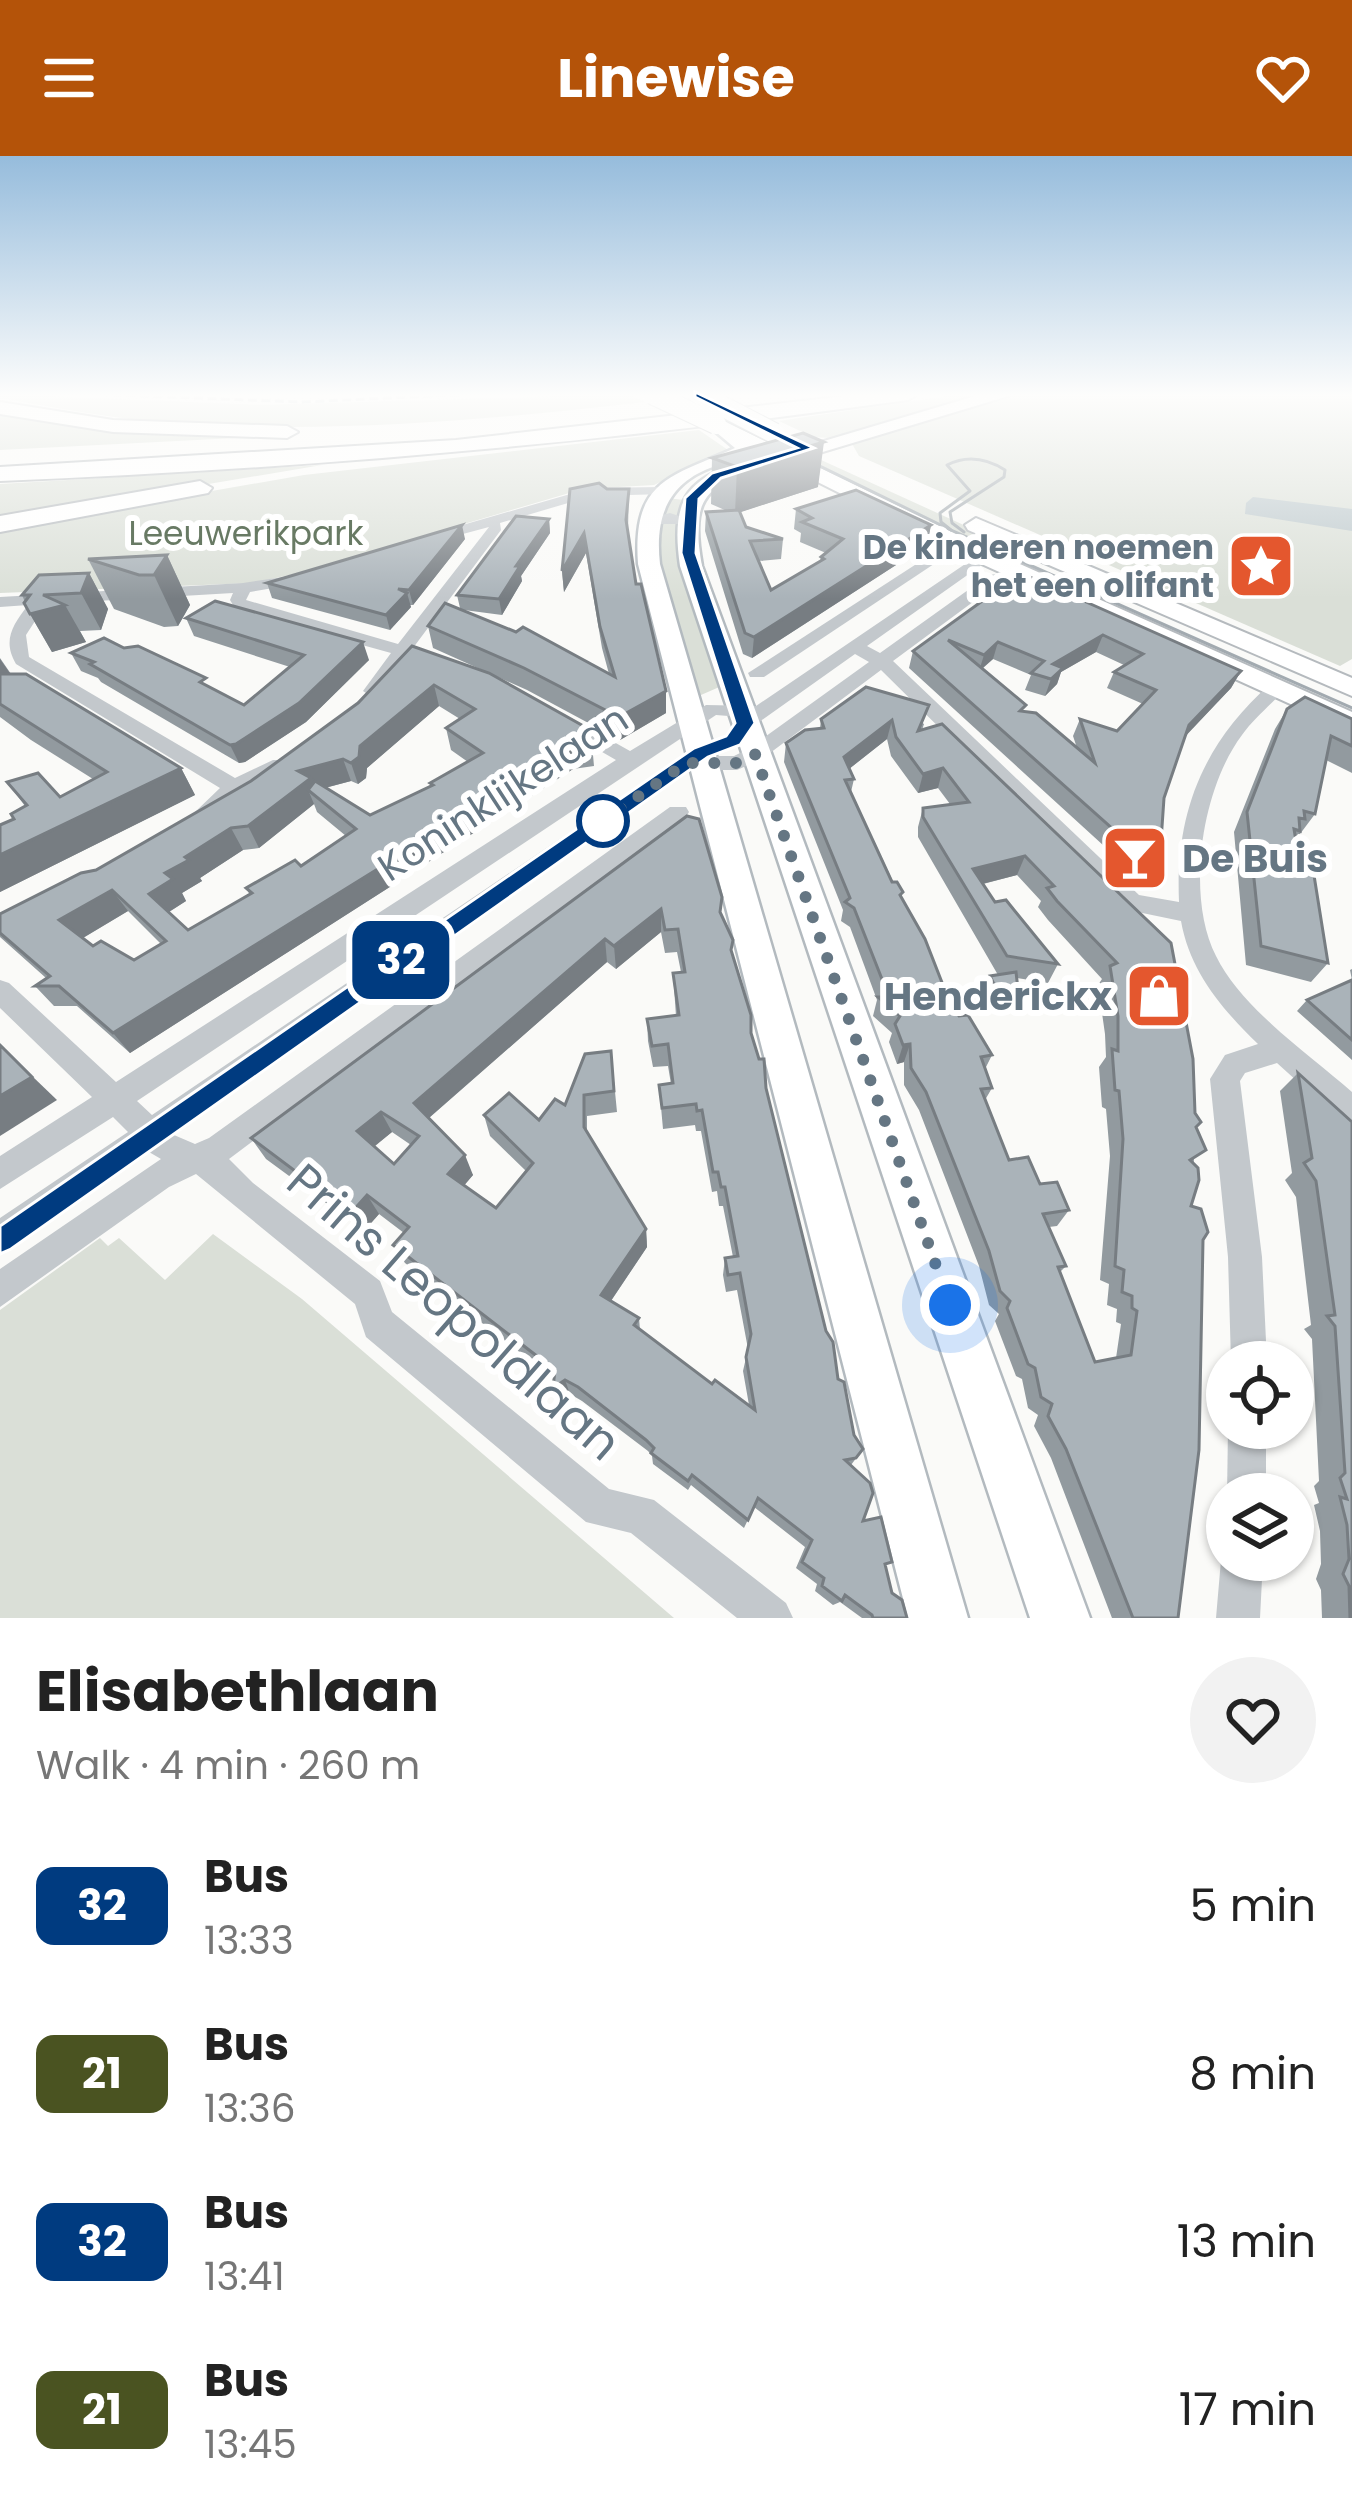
<!DOCTYPE html>
<meta charset="utf-8">
<style>
:root{--surface:#fff;--page:#f2f2f2;--text:#222;--muted:#767676;--accent:#b45309}
body{margin:0;font-family:Poppins,sans-serif;background:var(--page);color:var(--text);height:100vh;display:flex;flex-direction:column;font-size:45px;white-space:nowrap}
*{box-sizing:border-box;margin:0}
p{font-size:39px;color:var(--muted)}
.icon{flex:none;width:66px;height:66px;fill:none;stroke:currentColor;stroke-width:2;stroke-linecap:round;stroke-linejoin:round}
.map{position:relative;height:1462px;overflow:hidden}
.panel{display:flex;flex-direction:column;background:var(--surface);flex:1}
.panel>*{flex:none}
.badge{padding:0 24px;border-radius:18px;font-size:42px;line-height:78px}
.fabs{position:absolute;left:1206px;top:1185px;display:grid;gap:24px}
.fabs a{display:grid;place-items:center;width:108px;height:108px;border-radius:50%;background:var(--surface);box-shadow:0 3px 9px #0004;font-size:60px}
.you{position:absolute;width:60px;height:60px;margin:-30px;border:9px solid #fff;border-radius:50%;background:#1a73e8;box-shadow:0 0 0 18px #1a73e833}
.map>.badge{position:absolute;translate:-50% -50%;box-shadow:0 0 0 6px #fff}
.round{display:grid;place-items:center;flex:none;width:126px;height:126px;border-radius:63px;background:var(--page)}
.overview{display:flex;align-items:center;justify-content:space-between;height:204px;padding:0 36px}
h1{font-size:57px;font-weight:700;line-height:90px}
ul{padding:0;list-style:none}
li{display:flex;align-items:center;gap:36px;height:168px;padding:0 36px}
li div{flex:1}
li b{display:block;font-size:45px}
li em{font-style:normal}
li .badge{min-width:132px;font-weight:700;text-align:center}
header{display:flex;justify-content:space-between;align-items:center;height:156px;padding:0 36px;background:var(--accent);color:#fff;font-size:54px;font-weight:700}
.map>svg:first-child{display:block}
.green{fill:#dadfd7}
.water{fill:#bbc7cb}
.lines{fill:none;stroke-linecap:round;stroke-linejoin:round}
.secondary-casing{stroke:#b3babf;stroke-width:5}
.primary-casing{stroke:#b5babe;stroke-width:4}
.highway-casing{stroke:#b4b9bd;stroke-width:4}
.street{fill:#c3c8cc;fill-rule:evenodd}
.secondary{fill:#fff;fill-rule:evenodd}
.primary{fill:#fff;fill-rule:evenodd}
.highway{fill:#fff;fill-rule:evenodd}
.tram{stroke:#a2aab0;stroke-width:3}
.rail{stroke:#a2aab0;stroke-width:3;stroke-dasharray:9 4.5;stroke-linecap:butt}
.primary-bridge-casing{stroke:#b5babe;stroke-width:22;stroke-linecap:butt}
.primary-bridge{stroke:#fff;stroke-width:20}
.wall{fill:#929a9f;fill-rule:evenodd}
.shaded-wall{fill:#777d82}
.building{fill:#aab3b9;stroke:#777d82;stroke-width:3;fill-rule:evenodd}
.line{fill:#003b80;stroke:#fff;stroke-width:3}
.walk{stroke:#657683;stroke-width:12;stroke-dasharray:0 21.6}
.stop-dot{fill:#fff;stroke:#003b80;stroke-width:6}
.labels{text-anchor:middle;dominant-baseline:central;stroke-width:12;stroke-linejoin:round;paint-order:stroke}
.far-park-label{font-size:33px;fill:#687a64;stroke:#fff}
.far-poi-label{font-size:33px;font-weight:bold;fill:#657683;stroke:#fff;text-anchor:end}
.street-label{font-size:39px;fill:#657683;stroke:#fff}
.poi-label{font-size:39px;font-weight:bold;fill:#657683;stroke:#fff;text-anchor:start}
.near-street-label{font-size:48px;fill:#657683;stroke:#fff}
</style>
<header><svg class="icon" aria-label="menu" viewBox="0 0 24 24"><path d="M4 6h16M4 12h16M4 18h16"/></svg>Linewise<svg class="icon" aria-label="heart" viewBox="0 0 24 24"><path d="M12 20l-8-8c-3-5 5-10 8-4 3-6 11-1 8 4z"/></svg></header>
<div class="map">
<svg width="1352" height="1462" viewBox="0 0 1352 1462">
<rect width="100%" height="100%" fill="#fafaf8"/>
<g class="green">
<path d="M0 238 260 249 629 238 645 246C490 264 328 278 172 267 114 263 57 252 0 242Z"/>
<polygon points="960,238 999,238 829,282 813,281 779,265"/>
<polygon points="1024,238 1352,238 1352,503 1340,510 859,300 851,286"/>
<polygon points="0,258 153,278 274,280 0,294"/>
<polygon points="699,274 728,294 654,329 583,333 294,418 253,427 0,437 0,372 304,319"/>
<polygon points="819,303 990,381 973,389 804,307"/>
<polygon points="322,309 0,363 0,328"/>
<polygon points="667,342 684,344 724,529 694,542 653,391"/>
<polygon points="213,1078 302,1143 674,1462 0,1462 0,1154 100,1082 108,1090 119,1082 165,1124"/>
</g>
<polygon class="water" points="1253,341 1352,353 1352,375 1245,358 1246,347"/>
<g class="lines">
<g class="secondary-casing">
<g id="secondary">
<path d="M710 265H722L755 292C742 304 726 306 710 312 666 329 655 364 660 408L968 1462H908L638 408C632 322 672 321 735 292L710 271Z"/>
<path d="M754 303 760 304V312C701 330 691 348 702 410L1090 1462H1030L680 410C670 341 688 320 754 303Z"/>
</g>
</g>
<g class="primary-casing">
<g id="primary">
<polygon points="710,264 722,264 991,395 1352,556 1352,576 975,405 710,272"/>
<polygon points="976,362 1352,522 1352,540 968,374 965,369"/>
</g>
</g>
<g class="highway-casing">
<g id="highway">
<path d="M863 238H918L908 244C606 286 304 313 0 325V311L456 284Z"/>
<polygon points="982,238 1015,238 816,298 800,298 797,293"/>
<polygon points="0,246 113,264 287,270 298,276 287,282 113,276 0,258"/>
<polygon points="200,325 212,332 208,337 0,376 0,360"/>
</g>
</g>
<g class="street">
<path d="M661 331 666 332V338L592 340 500 367 501 374 413 492 424 495V503L407 501 379 539 372 541 363 535 391 497 236 454 230 444 233 437 46 448 26 479 29 501 235 622 273 604H287L290 609 287 614 242 636 213 662 205 664 194 657 220 632 16 508C2 484 13 469 28 449L0 451V441L243 427 297 419 305 424 303 427 250 436 246 444 398 488 489 371 433 386 428 385V379L591 332Z"/>
<path d="M670 357 694 365 687 369C673 366 652 371 642 364Z"/>
<path d="M1005 381 1017 384 867 490 880 497 989 419 1027 414V420L1000 426 893 505 1139 739 1179 746C1175 657 1203 588 1270 528L1277 526 1286 532C1272 548 1255 561 1242 579 1202 632 1185 739 1216 800 1242 853 1309 898 1352 936V969L1341 965 1277 907 1245 917 1240 925 1262 1101 1267 1206H1231L1228 1101 1210 923 1225 899 1258 888C1222 853 1190 816 1181 765L1123 753 881 514 762 603 737 614H691L174 979 195 988 209 982 670 651H686L689 656 686 661 229 1003 253 1027 380 1125 392 1156 609 1333 654 1344 786 1447 793 1462H737L631 1377 586 1366 366 1181 355 1148 196 1018 169 1031 0 1151V1113L161 1003 149 996 0 1099V1062L128 976 113 961 0 1033V1000L92 941 0 852V824L9 827 116 926 616 604 557 570V562H571L630 595 706 549 756 550ZM855 498 869 506 748 593 734 600H711L737 591 752 571ZM716 559 741 561 723 583 694 592 152 959 137 945Z"/>
<polygon points="938,394 946,399 943,402 764,521 750,521 748,517"/>
<polygon points="1228,1272 1266,1272 1266,1338 1227,1340"/>
<polygon points="1227,1390 1227,1404 1263,1404 1260,1462 1216,1462 1221,1404"/>
</g>
<use href="#secondary" class="secondary"/>
<use href="#primary" class="primary"/>
<use href="#highway" class="highway"/>
<g class="tram">
<polyline points="672,238 951,374 1352,552"/>
<path d="M951 374 941 366 940 357 970 335 947 309C967 299 986 302 1005 314L1004 321 950 356 952 367 964 376"/>
</g>
<polyline class="rail" points="86,238 302,246 474,238"/>
<g class="primary-bridge-casing">
<g id="primary-bridge">
<polyline points="652,238 716,268"/>
<polyline points="699,238 774,277"/>
</g>
</g>
<use href="#primary-bridge" class="primary-bridge"/>
</g>
<g class="wall">
<polygon points="712,302 818,331 740,356 746,371 783,383 781,403 758,405 771,434 820,405 821,401 826,397 800,386 801,377 794,373 796,353 931,369 927,389 752,502 743,498 705,375 706,356 727,355 711,348"/>
<polygon points="607,333 629,333 628,375 636,428 666,535 666,557 620,584 527,534 433,492 428,470 460,452 457,439 549,363 550,377 521,420 522,425 502,459 464,454 609,518 602,492 586,397 564,436 562,415"/>
<polygon points="465,383 413,449 410,449 411,451 390,474 272,442 267,427"/>
<polygon points="167,399 190,449 178,470 164,471 114,453 88,403"/>
<polygon points="89,417 108,453 101,474 80,475 86,486 52,496 30,458 22,439"/>
<path d="M1021 417 1241 515 1231 532 1185 580 1164 642 1159 714 1149 731 909 512 913 495ZM1096 496 1124 509 1114 516 1107 532 1143 548 1117 575 1080 563 1073 580 1077 592 1024 555 982 513 993 503 1031 519 1025 534 1045 540 1057 528 1061 516Z"/>
<polygon points="186,462 369,504 306,566 245,606 239,607 101,526 98,522 81,515 71,497 210,531 244,549 290,511 194,480"/>
<path d="M412 490 592 588 594 610 573 613 419 712 395 723 396 727 130 897 77 850H54L35 830 46 822 0 781V758L96 714 251 625 358 547ZM439 550 460 563 446 572 451 594 468 606 430 627 431 630 370 659 325 632 351 625 358 628 366 622 367 612ZM314 648 317 656 346 680 301 710 246 732 250 739 188 774 169 756 186 745 182 737 202 725 200 722 243 694 259 692ZM128 755 161 788 134 804 93 790 83 782Z"/>
<polygon points="0,502 11,518 181,612 195,639 0,736 0,669 14,663 25,650 7,626 60,641 93,623 31,584 0,561"/>
<path d="M866 531 924 568 922 574 1171 787 1196 971 1191 1050 1203 1084 1178 1462H1112L1051 1302 1034 1270 1038 1259 1028 1252 1022 1223 1016 1220 995 1165 999 1158 989 1149 979 1110 919 954 904 929V906L897 908 889 886 892 877 873 860 877 844 850 771 841 765 843 754 784 606 786 587 820 573 821 563ZM887 583 891 600 918 637 938 632 950 648 923 652 918 671V681L998 819 990 820 986 829 998 854 1015 851 1019 842 1017 822 1048 827 1058 808 995 746 983 728 1017 719 1041 745 1038 751 1048 764 1102 823 1098 829 1105 878 1106 901 1099 911 1102 951 1106 953 1110 1000 1100 1124 1109 1128 1107 1149 1117 1153 1116 1166 1121 1168 1116 1202 1095 1206 1060 1116 1066 1110 1049 1071 1057 1070 1069 1054 1040 1028 1009 1004 985 944 992 932 985 913 992 899 950 847 851 636 854 623 849 613Z"/>
<polygon points="1287,553 1352,563 1352,617 1326,604 1315,658 1300,678 1298,678 1295,682 1300,710 1328,807 1311,826 1246,809 1234,676 1275,573"/>
<path d="M687 660 721 758 838 1223 854 1279 863 1293 851 1309 863 1365 892 1406 886 1409 892 1437 907 1462H862L840 1446 833 1449 815 1435 817 1428 796 1412 805 1391 754 1351 744 1372 691 1329 688 1334 653 1308 652 1300 648 1295 582 1245 570 1238 559 1245 554 1223 405 1107 393 1089 404 1077 379 1058 364 1075 266 1003 251 982ZM661 776 665 797 677 796 681 816 673 817 676 860 647 863 648 885 653 911 668 910 671 928 659 929 663 973 695 969 696 975H701L712 1036 717 1035 719 1050H723L733 1101 725 1102 723 1119 726 1136 737 1134 748 1193 743 1215 749 1249 712 1228 640 1174 639 1162 611 1145 647 1091 646 1073 587 976V960L617 956 611 895 565 949 539 964 484 959 490 980 526 1015 496 1052 464 1029 473 1019 429 962 607 806 616 813ZM392 976 411 989 394 1008 374 990Z"/>
<polygon points="1352,813 1352,904 1297,855 1307,844 1352,824 1350,814"/>
<polygon points="1298,917 1352,966 1352,1462 1322,1462 1321,1434 1316,1423 1321,1408 1320,1375 1314,1349 1319,1347 1314,1330 1319,1325 1312,1183 1304,1173 1311,1169 1296,1041 1285,1024 1292,1017 1280,935"/>
</g>
<g class="shaded-wall">
<polygon points="824,286 818,331 735,358 737,311"/>
<polygon points="549,363 550,377 521,420 522,425 502,459 499,443 516,410"/>
<polygon points="462,369 465,383 413,449 409,434"/>
<polygon points="931,369 927,389 752,502 754,481"/>
<polygon points="584,377 586,397 564,436 562,415"/>
<polygon points="167,399 190,449 178,470 154,419"/>
<polygon points="89,417 108,453 101,474 81,437"/>
<polygon points="407,437 411,451 390,474 386,459"/>
<polygon points="65,449 86,486 52,496 30,458"/>
<polygon points="1103,479 1096,496 1061,516 1057,528 1045,540 1051,523 1055,519 1047,524 1053,508"/>
<polygon points="363,486 369,504 306,566 245,606 239,607 230,589"/>
<polygon points="998,486 993,503 979,515 984,499"/>
<polygon points="0,503 18,529 0,537"/>
<polygon points="1241,515 1231,532 1180,586 1189,569"/>
<polygon points="434,529 439,550 367,612 366,622 358,628 351,607 360,590"/>
<polygon points="666,535 666,557 620,584 619,561"/>
<polygon points="892,564 887,583 840,620 844,601"/>
<polygon points="571,591 573,613 419,712 395,723 396,727 130,897 113,877 385,702"/>
<polygon points="343,603 351,625 309,636 314,648 259,692 248,670 298,615"/>
<polygon points="181,612 195,639 0,736 0,699"/>
<polygon points="943,612 938,632 918,637 923,618"/>
<polygon points="231,672 243,694 200,722 202,725 182,737 186,745 164,759 149,738 165,717 185,701"/>
<polygon points="1025,700 1017,719 966,732 973,713"/>
<polygon points="112,734 128,755 76,786 59,764"/>
<polygon points="661,753 661,776 616,813 614,790"/>
<polygon points="605,783 607,806 423,967 414,947"/>
<polygon points="910,888 904,906 897,908 903,889"/>
<polygon points="7,896 57,944 0,980 0,940"/>
<polygon points="381,956 392,976 369,995 357,975"/>
<polygon points="465,999 473,1019 457,1038 448,1018"/>
<polygon points="367,1039 379,1058 364,1075 351,1057"/>
<polygon points="646,1073 647,1091 604,1155 601,1139"/>
<polygon points="565,1224 570,1238 559,1245 553,1232"/>
</g>
<g class="building">
<polygon points="803,277 824,286 737,311 712,302"/>
<polygon points="599,327 607,333 629,333 626,364 636,428 641,428 666,535 619,561 524,512 428,470 445,447 516,476 523,471 615,521 600,471 584,377 562,415 570,333"/>
<polygon points="856,334 931,369 754,481 745,477 706,356 739,354 746,371 783,383 750,385 771,434 824,403 821,401 843,383 802,366 812,362 796,353"/>
<polygon points="516,360 549,363 516,410 520,410 499,443 457,439"/>
<polygon points="462,369 409,434 398,433 407,437 386,459 267,427"/>
<polygon points="167,399 154,419 139,419 88,403"/>
<polygon points="89,417 81,437 43,439 65,449 30,458 24,447 30,439 22,439 39,419"/>
<path d="M1021 417 1241 515 1189 569 1164 642 1159 714 913 495ZM1103 479 1143 498 1114 516 1156 534 1117 575 1080 563 1095 607 1036 557 1020 555 1026 549 948 484 984 499 998 486 1044 505 1031 517 1051 523 1063 512 1053 508Z"/>
<polygon points="215,445 363,486 299,547 236,588 230,589 90,508 94,506 71,497 104,482 124,492 138,490 206,522 200,526 244,549 304,499 186,462"/>
<path d="M412 490 489 517 587 572 592 588 571 591 412 690 385 702 389 706 113 877 59 830H35L50 820 0 777V758L81 717 96 714 251 625 358 547ZM434 529 475 553 446 572 483 597 430 627 433 629 370 659 315 625 308 634 356 673 301 710 295 704 246 732 252 737 188 774 149 738 173 723 165 717 189 704 185 701 231 672 248 670 311 622 298 615 343 603 351 607 359 601 360 590ZM112 734 166 785 134 804 101 785 93 790 59 764Z"/>
<polygon points="0,518 26,518 181,612 0,699 0,669 14,663 11,658 27,649 7,626 38,617 60,641 107,616 0,548"/>
<path d="M866 531 929 549 918 575 942 568 1171 787 1193 903 1195 957 1201 966 1196 971 1206 994 1190 1004 1198 1012 1199 1024 1191 1050 1201 1053 1208 1076 1203 1084 1199 1294 1178 1462H1133L1066 1293 1048 1260 1052 1248 1041 1241 1035 1212 1028 1208 1007 1152 1010 1145 1000 1135 989 1095 926 936 911 912 910 888 903 889 895 868 900 860 878 841H889L854 752 845 746 850 742 786 587 805 574 824 572 821 563ZM892 564 896 581 923 618 943 612 969 646 923 652V661L1007 800 1058 808 1006 744 995 746 973 713 1025 700 1054 730 1047 732 1057 745 1117 807 1110 810 1118 860V895L1112 893 1115 934 1119 935 1123 983 1115 1110 1124 1114 1122 1136 1132 1140V1152L1137 1155 1131 1199 1095 1206 1058 1111 1066 1110 1043 1058 1069 1054 1057 1026 1040 1028 1028 1001 1009 1004 981 933 992 932 981 901 992 899 968 859 959 860 950 847 925 783 900 739 903 736 897 726H892L845 624 854 623 844 601Z"/>
<polygon points="1305,541 1352,563 1352,590 1331,580 1315,658 1304,655 1305,663 1299,662 1300,675 1294,673 1300,710 1313,713 1328,807 1261,790 1247,656 1287,553"/>
<path d="M687 660 699 663 722 741 720 756 733 784 731 794 751 859V877L759 903H764L766 932 826 1175 833 1186 838 1223 844 1226 854 1279 863 1293 856 1302 845 1304 870 1327 873 1337 863 1365 881 1361 892 1406 885 1408 892 1437 902 1444 907 1462H873L872 1459 845 1439 842 1445 822 1430 824 1422 802 1406 812 1384 758 1342 748 1364 692 1319 688 1325 651 1297 654 1292 646 1284 578 1231 565 1224 553 1232 555 1214 393 1089 409 1071 367 1039 351 1057 251 982ZM661 753 665 774 678 773 685 816 673 817 679 859 647 863 652 890 668 888 673 927 659 929 662 952 696 948 697 955 702 954 713 1016H718L721 1031H725L738 1100 725 1102 728 1119 740 1117 751 1178 746 1201 755 1254 715 1224 712 1228 634 1169 639 1162 601 1139 646 1073 584 971V939L614 935 611 895 585 898 565 949 555 943 539 964 509 937 484 959 533 1007 496 1052 448 1018 465 999 414 947 605 783 614 790ZM381 956 419 980 394 1008 357 975Z"/>
<polygon points="1016,816 1019,842 1002,845 990,820"/>
<polygon points="1352,824 1352,884 1307,844"/>
<polygon points="0,889 32,921 0,940"/>
<polygon points="1298,917 1352,966 1352,1462 1350,1462 1349,1430 1343,1418 1349,1403 1347,1369 1340,1341 1347,1343 1340,1322 1345,1317 1335,1170 1327,1160 1335,1159 1316,1025 1304,1007 1312,1002"/>
</g>
<linearGradient id="sky" x2="0" y2="1"><stop stop-color="#96bcdc"/><stop offset="0.54" stop-color="#fdfdfc"/><stop offset="1" stop-color="#fdfdfc" stop-opacity="0"/></linearGradient>
<rect width="1352" height="443" fill="url(#sky)"/>
<polygon class="line" points="695,236 814,292 721,322 699,343 696,397 755,567 740,589 708,601 11,1093 0,1098 0,1070 694,592 726,580 735,567 681,397 685,342 712,317 797,292 695,241"/>
<g class="lines">
<polyline class="walk" points="603,665 686,607 737,607 755,598 950,1149"/>
</g>
<defs>
<g id="sight-square" transform="scale(3.45)"><rect x="-9" y="-9" width="18" height="18" rx="4" fill="#e4572e" stroke="#fff"/><path d="M0-6L1.8-2.2L6-1.7L2.9 1.2L3.7 5.4L0 3.3L-3.7 5.4L-2.9 1.2L-6-1.7L-1.8-2.2Z" fill="#fff"/></g>
<g id="bar-square" transform="scale(3.45)"><rect x="-9" y="-9" width="18" height="18" rx="4" fill="#e4572e" stroke="#fff"/><path d="M-6-5H6L.8 .8V4.5H3.5V6h-7V4.5H-.8V.8Z" fill="#fff"/></g>
<g id="shop-square" transform="scale(3.45)"><rect x="-9" y="-9" width="18" height="18" rx="4" fill="#e4572e" stroke="#fff"/><path d="M-5-2.5h2.3a2.7 3.5 0 0 1 5.4 0H5L5.5 6h-11ZM-1.5-2.5h3a1.5 2.3 0 0 0-3 0Z" fill="#fff"/></g>
</defs>
<g fill-rule="evenodd">
<use href="#sight-square" x="1261" y="410"/>
<use href="#bar-square" x="1135" y="702"/>
<use href="#shop-square" x="1159" y="840"/>
</g>
<circle class="stop-dot" cx="603" cy="665" r="24"/>
<g class="labels">
<g class="far-park-label">
<text x="246" y="377">Leeuwerikpark</text>
</g>
<g class="far-poi-label">
<text x="1214" y="391">De kinderen noemen<tspan x="1214" dy="38">het een olifant</tspan></text>
</g>
<g class="street-label">
<text transform="translate(503 637) rotate(-33)">Koninklijkelaan</text>
</g>
<g class="poi-label">
<text x="1182" y="702">De Buis</text>
<text x="1112" y="840" text-anchor="end">Henderickx</text>
</g>
<g class="near-street-label">
<text transform="translate(454 1156) rotate(41)">Prins Leopoldlaan</text>
</g>
</g>
</svg>
<div class="fabs">
<a><svg class="icon" aria-label="locate" viewBox="0 0 24 24"><circle cx="12" cy="12" r="6"/><path d="M12 2v4M12 18v4M2 12h4M18 12h4"/></svg></a>
<a><svg class="icon" aria-label="layers" viewBox="0 0 24 24"><path d="M12 4l9 5-9 5-9-5zM3 14l9 5 9-5"/></svg></a>
</div>
<div class="you" style="left:950px;top:1149px"></div>
<b class="badge" style="left:401px;top:804px;background:#003b80;color:#fff">32</b>
</div>
<section class="panel">
<div class="overview"><div><h1>Elisabethlaan</h1><p>Walk · 4 min · 260 m</p></div><a class="round"><svg class="icon" aria-label="heart" viewBox="0 0 24 24"><path d="M12 20l-8-8c-3-5 5-10 8-4 3-6 11-1 8 4z"/></svg></a></div>
<ul>
<li><span class="badge" style="background:#003b80;color:#fff">32</span><div><b>Bus</b><p>13:33</p></div><em>5 min</em></li>
<li><span class="badge" style="background:#4a5321;color:#fff">21</span><div><b>Bus</b><p>13:36</p></div><em>8 min</em></li>
<li><span class="badge" style="background:#003b80;color:#fff">32</span><div><b>Bus</b><p>13:41</p></div><em>13 min</em></li>
<li><span class="badge" style="background:#4a5321;color:#fff">21</span><div><b>Bus</b><p>13:45</p></div><em>17 min</em></li>
</ul>
</section>
